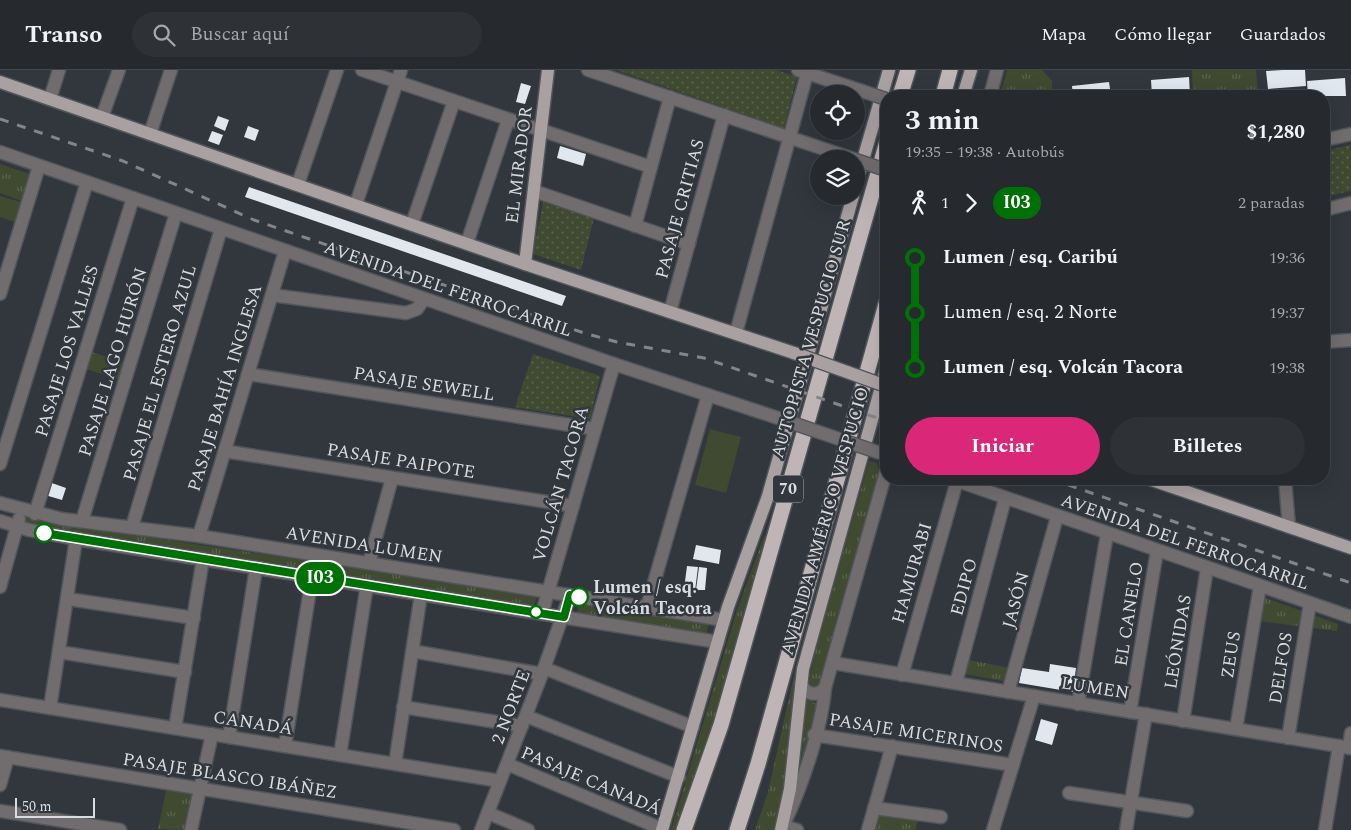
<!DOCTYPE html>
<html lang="es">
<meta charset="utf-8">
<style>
:root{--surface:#26292e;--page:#2e3136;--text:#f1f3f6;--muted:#a4a6aa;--line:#42454a;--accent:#db2777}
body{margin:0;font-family:Spectral,serif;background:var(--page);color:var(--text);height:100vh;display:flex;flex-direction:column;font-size:19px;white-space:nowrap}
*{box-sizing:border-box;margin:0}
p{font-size:16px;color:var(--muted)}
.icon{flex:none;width:28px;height:28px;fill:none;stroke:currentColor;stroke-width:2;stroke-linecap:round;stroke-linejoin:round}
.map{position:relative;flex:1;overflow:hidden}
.panel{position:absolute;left:880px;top:20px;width:450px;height:395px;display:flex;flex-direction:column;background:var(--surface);border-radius:20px;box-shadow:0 5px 20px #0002,0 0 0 1px var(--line)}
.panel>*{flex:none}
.badge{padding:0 10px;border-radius:16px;font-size:18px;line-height:32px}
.fabs{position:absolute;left:810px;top:15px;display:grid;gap:10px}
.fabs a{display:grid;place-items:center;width:55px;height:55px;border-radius:50%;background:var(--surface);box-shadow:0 5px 20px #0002,0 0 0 1px var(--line);font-size:25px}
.scale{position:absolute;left:15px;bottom:12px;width:80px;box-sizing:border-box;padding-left:5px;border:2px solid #d8dbdf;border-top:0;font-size:14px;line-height:18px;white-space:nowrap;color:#d8dbdf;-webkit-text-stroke:4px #32373d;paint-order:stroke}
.map>.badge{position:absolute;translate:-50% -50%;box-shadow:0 0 0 2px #fff}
.legs{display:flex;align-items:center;gap:8px;height:55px;padding:0 25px;font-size:16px}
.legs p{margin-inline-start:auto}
.summary{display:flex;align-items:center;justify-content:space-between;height:85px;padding:0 25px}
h1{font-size:28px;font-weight:700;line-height:38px}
.cta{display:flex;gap:10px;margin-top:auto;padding:10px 25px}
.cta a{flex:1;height:58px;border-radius:30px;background:var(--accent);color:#fff;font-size:20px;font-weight:700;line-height:58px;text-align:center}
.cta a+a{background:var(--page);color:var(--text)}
ul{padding:0 25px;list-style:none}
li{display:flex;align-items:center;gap:18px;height:55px;font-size:19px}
li i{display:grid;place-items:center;width:8px;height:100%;margin:0 6px;background:currentColor}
li i::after{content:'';width:12px;height:12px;margin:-6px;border:4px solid;border-radius:50%;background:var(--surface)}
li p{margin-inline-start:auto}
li:first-child i{background:linear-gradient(#0000 50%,currentColor 0)}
li:last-child i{background:linear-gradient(currentColor 50%,#0000 0)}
header{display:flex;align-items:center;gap:30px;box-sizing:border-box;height:70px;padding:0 25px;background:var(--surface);border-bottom:1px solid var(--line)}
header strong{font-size:24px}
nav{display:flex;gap:28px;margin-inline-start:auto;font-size:18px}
.search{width:350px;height:45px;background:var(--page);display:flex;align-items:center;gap:12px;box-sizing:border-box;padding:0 18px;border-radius:28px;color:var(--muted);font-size:19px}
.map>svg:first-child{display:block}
.grass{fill:url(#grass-tufts)}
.park{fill:url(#park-dots)}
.pitch{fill:#3f4a31}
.building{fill:#e0e7ef}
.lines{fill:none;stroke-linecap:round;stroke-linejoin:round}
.minor-casing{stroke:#50555a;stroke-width:15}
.major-casing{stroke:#50555a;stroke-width:15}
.highway-casing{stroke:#50555a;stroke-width:18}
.minor{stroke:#716c6d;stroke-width:12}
.major{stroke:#a9a0a1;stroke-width:12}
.highway{stroke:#bfb5b6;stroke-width:15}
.rail{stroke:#82868b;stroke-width:3;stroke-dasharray:9 9;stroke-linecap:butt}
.minor-bridge-casing{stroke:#50555a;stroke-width:15;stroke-linecap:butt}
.major-bridge-casing{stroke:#50555a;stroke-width:15;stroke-linecap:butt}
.minor-bridge{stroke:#716c6d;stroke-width:12}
.major-bridge{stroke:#a9a0a1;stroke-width:12}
.line-1-casing{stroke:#fff;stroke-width:11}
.line-1{stroke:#007106;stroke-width:8}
.stop-1-dot{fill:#fff;stroke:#007106;stroke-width:2.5}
.labels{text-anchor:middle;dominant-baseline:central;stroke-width:5;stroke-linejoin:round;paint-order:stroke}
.shield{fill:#32373d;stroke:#a6aaae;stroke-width:1}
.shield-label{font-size:16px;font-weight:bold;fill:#d8dbdf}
.street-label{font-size:18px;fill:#d8dbdf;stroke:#32373d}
.stop-label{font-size:18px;font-weight:bold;fill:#d8dbdf;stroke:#32373d;text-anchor:start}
</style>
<header>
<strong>Transo</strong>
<div class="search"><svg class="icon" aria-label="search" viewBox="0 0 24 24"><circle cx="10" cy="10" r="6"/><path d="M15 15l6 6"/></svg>Buscar aquí</div>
<nav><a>Mapa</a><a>Cómo llegar</a><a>Guardados</a></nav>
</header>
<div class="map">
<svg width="1351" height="760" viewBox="0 0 1351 760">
<defs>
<pattern id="grass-tufts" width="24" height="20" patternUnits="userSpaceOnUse" patternTransform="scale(1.25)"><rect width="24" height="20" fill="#3f4a31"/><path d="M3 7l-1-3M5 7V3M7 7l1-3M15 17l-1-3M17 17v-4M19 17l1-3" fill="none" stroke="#5a644e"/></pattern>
<pattern id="park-dots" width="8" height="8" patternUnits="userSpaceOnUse" patternTransform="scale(1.25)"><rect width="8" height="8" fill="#3f4a31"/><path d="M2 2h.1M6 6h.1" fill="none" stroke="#5a644e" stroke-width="1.8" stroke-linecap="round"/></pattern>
</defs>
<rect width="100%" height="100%" fill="#32373d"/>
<g class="grass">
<polygon points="1007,0 1042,0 1052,11 1052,26 1000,26"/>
<polygon points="1192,0 1256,0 1258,26 1193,26"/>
<polygon points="0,94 32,105 25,132 0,123"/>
<polygon points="92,282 126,293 121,310 86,299"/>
<polygon points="869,391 877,393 880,404 818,618 813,619 808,615 815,583"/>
<polygon points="25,447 79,457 538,525 534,535 64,461 23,453"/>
<polygon points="764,466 768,467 724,630 678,760 671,760 737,540"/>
<polygon points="1263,527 1338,554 1337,561 1259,551"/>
<polygon points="579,533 709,553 706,564 578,542"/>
<polygon points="964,589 1010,598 1007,612 961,603"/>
<polygon points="795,601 788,699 776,760 755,760 768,722"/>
<polygon points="806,630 818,634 801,694"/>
<polygon points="167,716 195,721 187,760 158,759"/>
<polygon points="877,744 918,751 915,760 873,760"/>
</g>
<g class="park">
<polygon points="616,0 776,0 797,7 784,58"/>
<polygon points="1351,75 1351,121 1324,127 1324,81"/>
<polygon points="543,132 594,148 581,200 533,184"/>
<polygon points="533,284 600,306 590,349 515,337"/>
</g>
<g class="pitch">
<polygon points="0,126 21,132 15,152 0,147"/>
<polygon points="710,359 741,367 726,423 695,415"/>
</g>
<g class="building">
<polygon points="1283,0 1305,0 1306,16 1268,19 1266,1"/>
<polygon points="1189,7 1190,25 1152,26 1151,10"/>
<polygon points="1345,8 1346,26 1308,26 1307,11"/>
<polygon points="1109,12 1111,26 1073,26 1072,16"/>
<polygon points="521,13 531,16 525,34 516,32"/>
<polygon points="1150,20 1150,26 1112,26 1112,24"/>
<polygon points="218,46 229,50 225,61 214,56"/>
<polygon points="248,56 259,60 255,71 244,67"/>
<polygon points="212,61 223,65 219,75 208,71"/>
<polygon points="560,76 586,84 583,96 557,88"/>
<polygon points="249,117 566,226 562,236 245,127"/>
<polygon points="49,412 66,418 62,430 45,425"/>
<polygon points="696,475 721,480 719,494 693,489"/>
<polygon points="687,496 698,497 695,521 684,519"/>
<polygon points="699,497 707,498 705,520 696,520"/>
<polygon points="1050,594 1076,598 1073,622 1019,613 1022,598 1049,602"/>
<polygon points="1041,649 1058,654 1052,675 1035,670"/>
</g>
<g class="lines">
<g class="minor-casing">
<g id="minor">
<polyline points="362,0 651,97"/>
<polyline points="588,0 854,89"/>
<polyline points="798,0 865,22"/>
<polyline points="990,26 997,0"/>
<polyline points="50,29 59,0"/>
<polyline points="102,47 119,0"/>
<polyline points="150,64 171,0"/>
<polyline points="1324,70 1351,64"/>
<polyline points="0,82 614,294 772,346"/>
<polyline points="298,114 337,0"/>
<polyline points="534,121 689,174"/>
<polyline points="356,134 401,0"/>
<polyline points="1324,140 1351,133"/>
<polyline points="412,154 454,31"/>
<polyline points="635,156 670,27"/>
<polyline points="467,173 508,50"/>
<polyline points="0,224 39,96"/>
<polyline points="272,225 406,243 417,239 424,229"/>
<polyline points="670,242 724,45"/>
<polyline points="736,263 808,0"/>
<polyline points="1324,272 1351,270"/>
<polyline points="248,304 595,359"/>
<polyline points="224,381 573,436"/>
<polyline points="0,394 87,112"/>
<polyline points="952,409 1351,547"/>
<polyline points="1285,409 1289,457"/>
<polyline points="0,433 62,449 199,466 724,550"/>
<polyline points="35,444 133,128"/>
<polyline points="0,451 29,460 76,469 718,572"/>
<polyline points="82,451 176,143"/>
<polyline points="132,457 221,159"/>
<polyline points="199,466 285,181"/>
<polyline points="369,493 392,408"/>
<polyline points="0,517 19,449"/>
<polyline points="68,529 194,548"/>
<polyline points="647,537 708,325"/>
<polyline points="542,543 614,294"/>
<polyline points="412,581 542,604"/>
<polyline points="59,582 185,602"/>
<polyline points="833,593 1351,678"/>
<polyline points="544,598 693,657"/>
<polyline points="902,605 957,411"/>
<polyline points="956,613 1005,429"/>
<path d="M801 614C806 625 817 627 825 618"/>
<polyline points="1008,622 1057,447"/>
<polyline points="0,630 500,711"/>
<polyline points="1078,634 1107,464"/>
<polyline points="403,637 522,656"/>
<polyline points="50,638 76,469"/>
<polyline points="1130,642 1157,481"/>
<polyline points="526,646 679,707"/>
<polyline points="1183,651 1207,498"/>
<polyline points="175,658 203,489"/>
<polyline points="1236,659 1260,516"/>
<polyline points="814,665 1013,695"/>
<polyline points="229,667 256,498"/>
<polyline points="1288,668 1310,533"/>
<polyline points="285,676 312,507"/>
<polyline points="1349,678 1351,663"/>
<polyline points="340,685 367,515"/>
<polyline points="0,686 454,760"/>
<polyline points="395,694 421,524"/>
<polyline points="507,694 662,759"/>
<polyline points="0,715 8,687"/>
<polyline points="1069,723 1187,741"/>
<polyline points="874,738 941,747"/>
<polyline points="0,741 120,760"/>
<polyline points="488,743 528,760"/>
<polyline points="191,760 212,664"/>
<polyline points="481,760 542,604 570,525"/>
<path d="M797 760 783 756C801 719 822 658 825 618L886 402"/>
<polyline points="868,760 892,676"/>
<polyline points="993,760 1034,626"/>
<polyline points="1126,760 1146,644"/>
<polyline points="1325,760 1339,676"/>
</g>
</g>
<g class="major-casing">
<g id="major">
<polyline points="0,12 525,194 794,283"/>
<polyline points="963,26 971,0"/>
<polyline points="856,114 889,0"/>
<polyline points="525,194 548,0"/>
<polyline points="1149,409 1351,478"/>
<polyline points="662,760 728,537 768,426 853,126"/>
<polyline points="781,760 790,719 803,599 886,299"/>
</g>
</g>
<g class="highway-casing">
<g id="highway">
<polyline points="900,26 908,0"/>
<polyline points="943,26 950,0"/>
<polyline points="684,760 721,655 886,75"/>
<polyline points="737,760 758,694 886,234"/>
</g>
</g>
<use href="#minor" class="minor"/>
<use href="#major" class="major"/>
<use href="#highway" class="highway"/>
<g class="rail">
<polyline points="0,49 123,91 254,150 584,263 617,272 704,288 886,351"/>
<polyline points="1051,409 1351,513"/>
</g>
<g class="minor-bridge-casing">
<g id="minor-bridge">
<polyline points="865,22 886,29"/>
<polyline points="856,90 886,100"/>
<polyline points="772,346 880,383"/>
</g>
</g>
<g class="major-bridge-casing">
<polyline id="major-bridge" points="794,283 886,316"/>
</g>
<use href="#minor-bridge" class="minor-bridge"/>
<use href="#major-bridge" class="major-bridge"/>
</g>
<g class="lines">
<g class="line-1-casing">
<polyline id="line-1" points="44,463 564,547 570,525 579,527"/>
</g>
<use href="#line-1" class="line-1"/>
</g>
<g class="stop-1-dot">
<circle cx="44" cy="463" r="9"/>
<circle cx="579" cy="527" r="9"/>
<circle cx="536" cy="542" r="6"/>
</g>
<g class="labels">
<rect class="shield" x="773" y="405.5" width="30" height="27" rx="4"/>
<g class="shield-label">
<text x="788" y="419">70</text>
</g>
<g class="street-label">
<text transform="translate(519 95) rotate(-83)">EL MIRADOR</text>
<text transform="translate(680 139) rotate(-75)">PASAJE CRITIAS</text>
<text transform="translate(448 219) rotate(19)">AVENIDA DEL FERROCARRIL</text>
<text transform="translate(811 269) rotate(-74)">AUTOPISTA VESPUCIO SUR</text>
<text transform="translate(67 281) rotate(-73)">PASAJE LOS VALLES</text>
<text transform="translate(113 292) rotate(-73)">PASAJE LAGO HURÓN</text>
<text transform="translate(160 303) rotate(-74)">PASAJE EL ESTERO AZUL</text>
<text transform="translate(424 314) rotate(9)">PASAJE SEWELL</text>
<text transform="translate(225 318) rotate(-73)">PASAJE BAHÍA INGLESA</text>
<text transform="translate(401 391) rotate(9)">PASAJE PAIPOTE</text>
<text transform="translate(561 414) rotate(-74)">VOLCÁN TACORA</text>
<text transform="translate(825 451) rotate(-74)">AVENIDA AMÉRICO VESPUCIO</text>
<text transform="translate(1185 472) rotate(19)">AVENIDA DEL FERROCARRIL</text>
<text transform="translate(364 475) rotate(9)">AVENIDA LUMEN</text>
<text transform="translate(912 503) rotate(-74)">HAMURABI</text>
<text transform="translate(964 517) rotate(-75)">EDIPO</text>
<text transform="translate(1016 530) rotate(-75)">JASÓN</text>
<text transform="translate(1129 544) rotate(-81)">EL CANELO</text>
<text transform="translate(1178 572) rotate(-81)">LEÓNIDAS</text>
<text transform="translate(1231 585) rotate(-81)">ZEUS</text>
<text transform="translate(1281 598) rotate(-81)">DELFOS</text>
<text transform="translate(1095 618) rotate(9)">LUMEN</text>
<text transform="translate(511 637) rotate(-69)">2 NORTE</text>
<text transform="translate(253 653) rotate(9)">CANADÁ</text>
<text transform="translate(916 663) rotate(9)">PASAJE MICERINOS</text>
<text transform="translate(230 706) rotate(9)">PASAJE BLASCO IBÁÑEZ</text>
<text transform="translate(591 711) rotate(23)">PASAJE CANADÁ</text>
</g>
<g class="stop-label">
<text x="593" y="517">Lumen / esq.<tspan x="593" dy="21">Volcán Tacora</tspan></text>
</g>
</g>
</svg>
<div class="fabs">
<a><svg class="icon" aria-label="locate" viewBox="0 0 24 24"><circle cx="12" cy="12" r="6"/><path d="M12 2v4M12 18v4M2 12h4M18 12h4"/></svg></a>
<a><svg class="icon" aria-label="layers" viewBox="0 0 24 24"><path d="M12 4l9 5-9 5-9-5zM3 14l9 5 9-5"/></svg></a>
</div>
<div class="scale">50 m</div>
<b class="badge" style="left:320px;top:508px;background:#007106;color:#fff">I03</b>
<section class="panel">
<div class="summary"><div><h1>3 min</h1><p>19:35 – 19:38 · Autobús</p></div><b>$1,280</b></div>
<div class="legs"><svg class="icon" aria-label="walk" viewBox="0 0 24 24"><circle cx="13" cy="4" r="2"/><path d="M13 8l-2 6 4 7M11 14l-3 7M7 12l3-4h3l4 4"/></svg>1<svg class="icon" aria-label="forward" viewBox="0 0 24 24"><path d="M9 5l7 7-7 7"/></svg><b class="badge" style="background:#007106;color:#fff">I03</b><p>2 paradas</p></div>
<ul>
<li><i style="color:#007106"></i><b>Lumen / esq. Caribú</b><p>19:36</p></li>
<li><i style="color:#007106"></i><span>Lumen / esq. 2 Norte</span><p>19:37</p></li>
<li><i style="color:#007106"></i><b>Lumen / esq. Volcán Tacora</b><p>19:38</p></li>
</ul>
<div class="cta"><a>Iniciar</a><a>Billetes</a></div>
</section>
</div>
